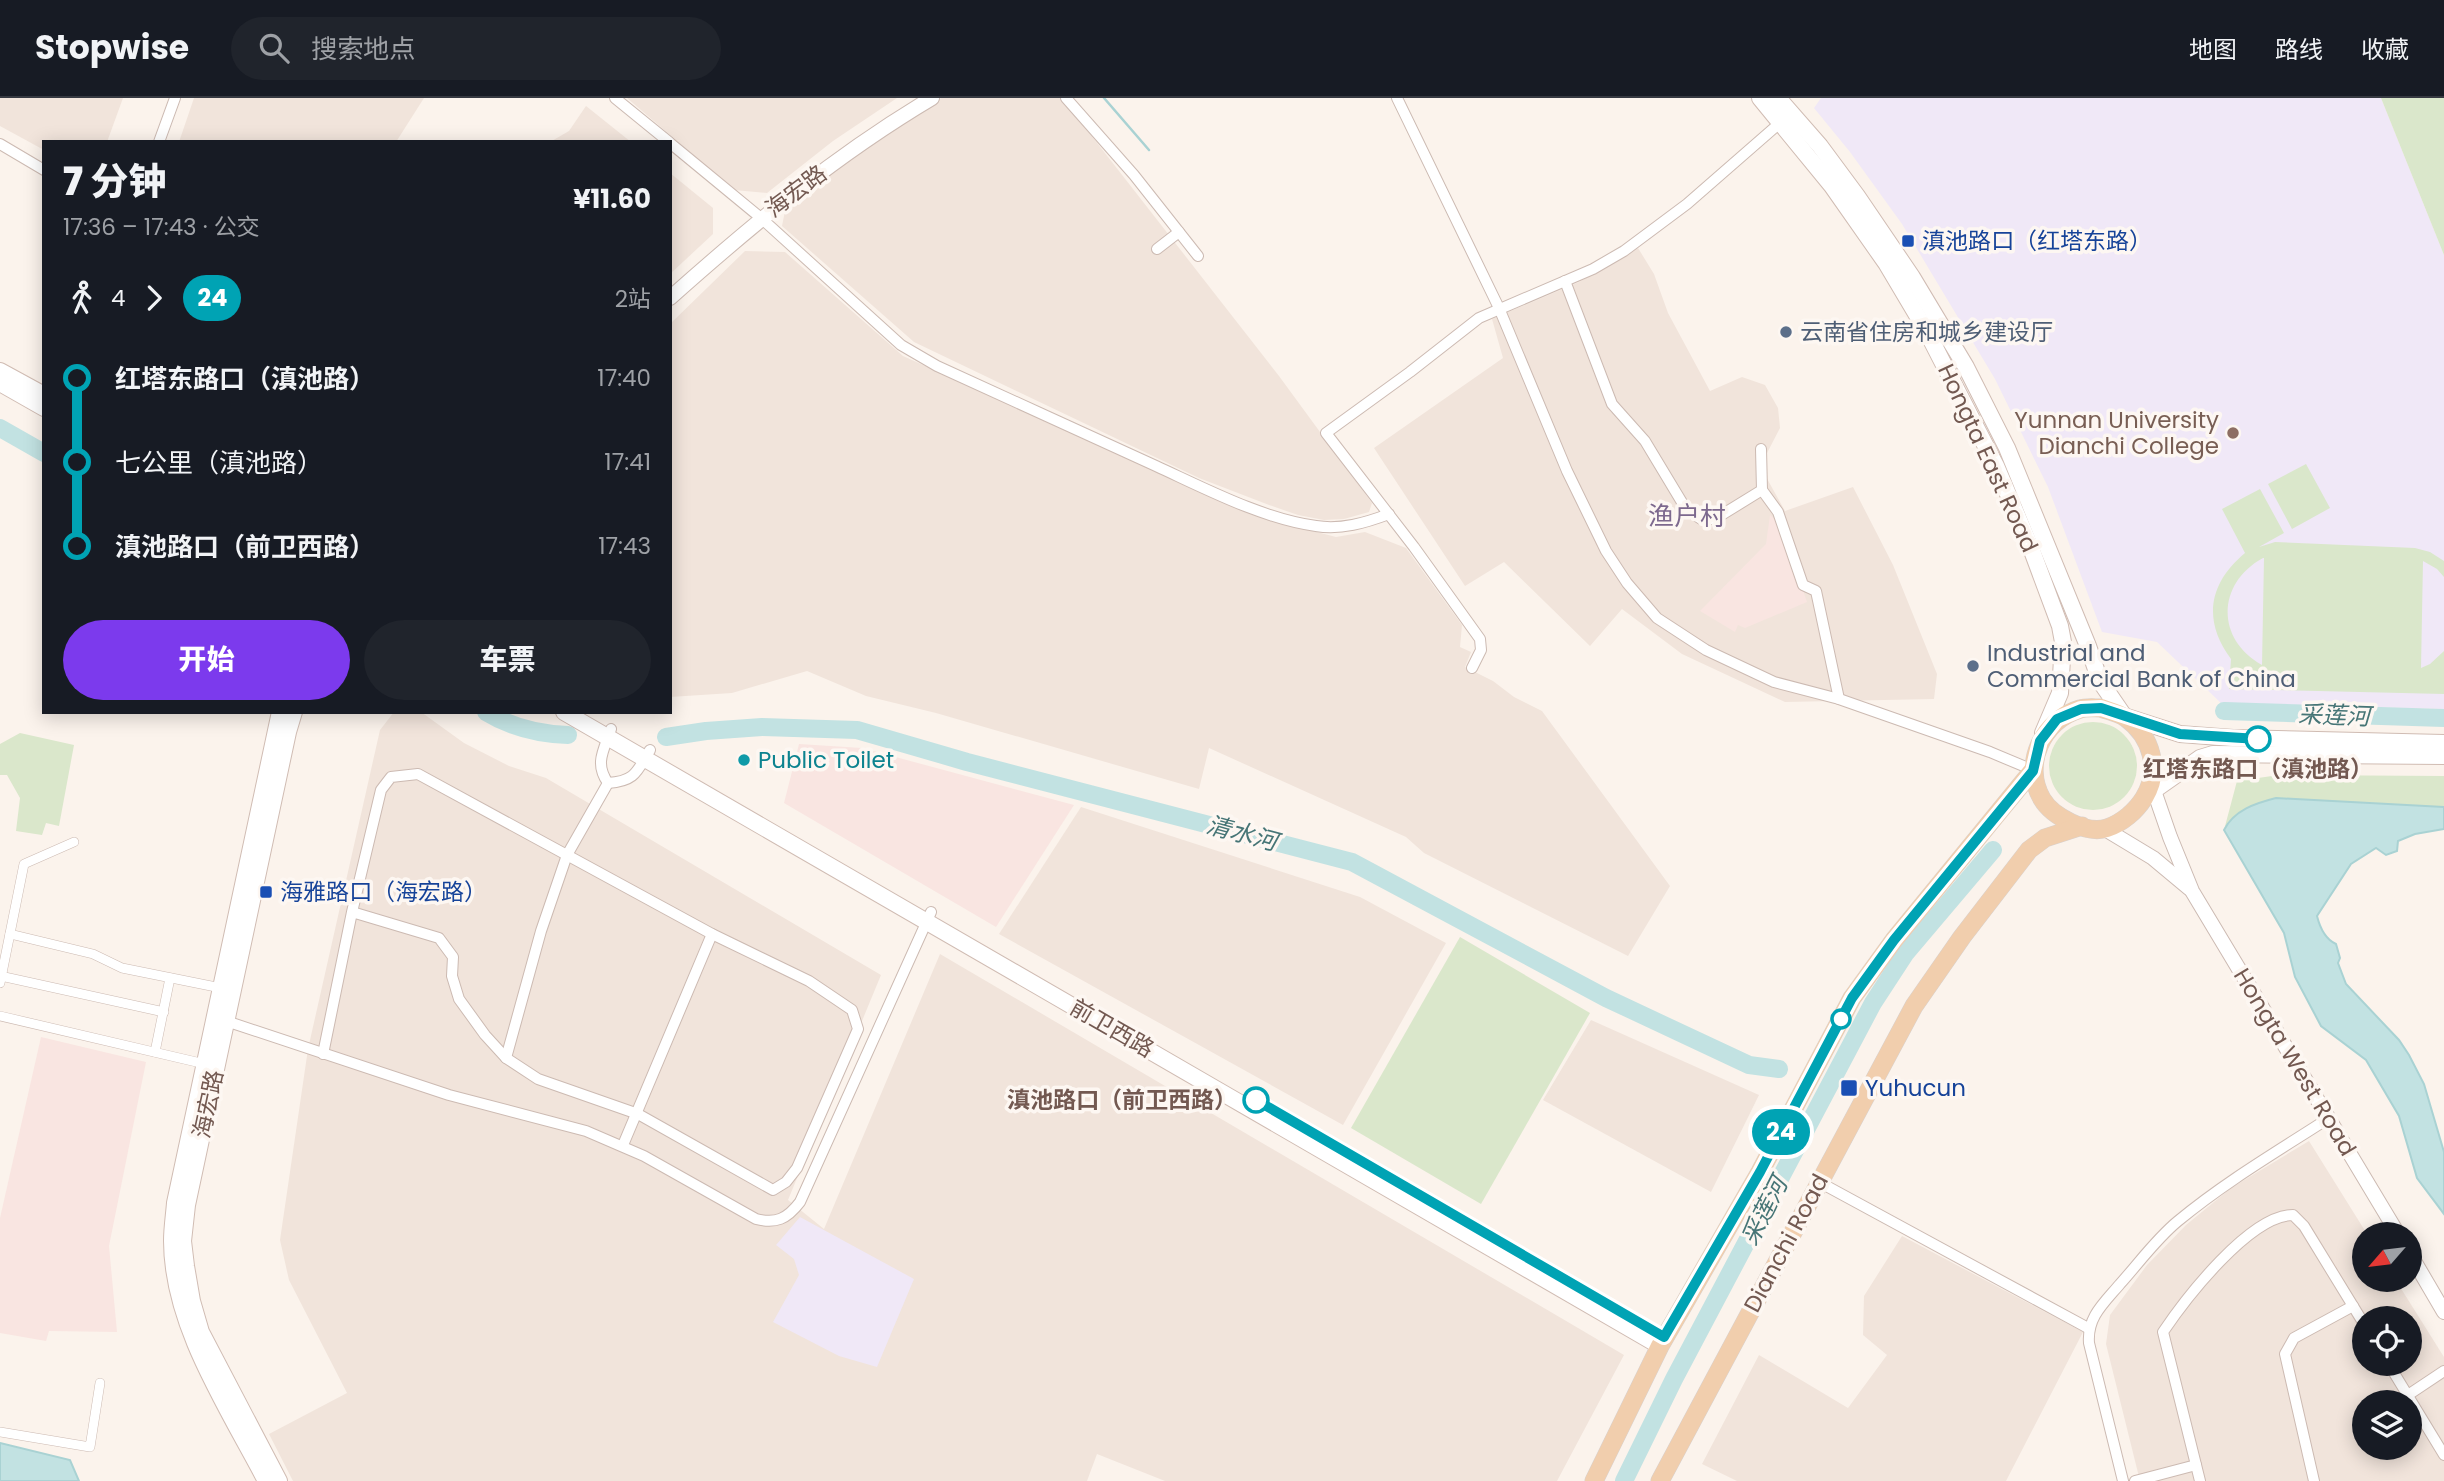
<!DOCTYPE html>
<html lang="zh">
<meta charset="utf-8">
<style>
:root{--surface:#171b24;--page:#20242c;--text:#f1f3f6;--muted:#9ea1a6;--line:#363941;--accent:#7c3aed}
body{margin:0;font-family:Poppins,"Noto Sans SC",sans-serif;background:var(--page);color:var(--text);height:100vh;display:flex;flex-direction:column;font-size:26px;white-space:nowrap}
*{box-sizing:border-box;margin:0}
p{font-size:23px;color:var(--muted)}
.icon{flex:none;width:38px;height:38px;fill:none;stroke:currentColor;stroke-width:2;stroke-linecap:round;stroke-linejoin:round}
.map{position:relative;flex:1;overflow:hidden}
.details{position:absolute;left:42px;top:42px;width:630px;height:574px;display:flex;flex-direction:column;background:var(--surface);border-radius:0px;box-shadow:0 4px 18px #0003}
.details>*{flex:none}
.badge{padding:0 14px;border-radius:23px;font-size:24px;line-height:46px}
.needle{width:46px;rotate:242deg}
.tools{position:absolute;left:2352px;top:1124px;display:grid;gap:14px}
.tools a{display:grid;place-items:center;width:70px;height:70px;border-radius:50%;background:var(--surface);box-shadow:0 4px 18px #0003;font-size:35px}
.map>.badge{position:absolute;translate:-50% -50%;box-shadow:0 0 0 4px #fff}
.legs{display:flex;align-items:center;gap:10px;height:77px;padding:0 21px;font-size:23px}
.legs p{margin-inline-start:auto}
.head{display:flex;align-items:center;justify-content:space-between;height:119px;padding:0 21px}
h1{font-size:38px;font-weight:800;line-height:52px}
.primary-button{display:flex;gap:14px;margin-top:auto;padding:14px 21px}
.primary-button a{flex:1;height:80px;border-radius:42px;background:var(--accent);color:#fff;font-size:28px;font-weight:800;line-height:80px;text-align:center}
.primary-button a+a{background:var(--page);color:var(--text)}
ul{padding:0 21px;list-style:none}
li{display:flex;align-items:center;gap:24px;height:84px;font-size:26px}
li i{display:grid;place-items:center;width:10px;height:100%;margin:0 9px;background:currentColor}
li i::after{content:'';width:18px;height:18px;margin:-9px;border:5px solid;border-radius:50%;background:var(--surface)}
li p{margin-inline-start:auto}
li:first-child i{background:linear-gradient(#0000 50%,currentColor 0)}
li:last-child i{background:linear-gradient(currentColor 50%,#0000 0)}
header{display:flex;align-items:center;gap:42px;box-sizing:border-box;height:98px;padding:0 35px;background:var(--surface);border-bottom:2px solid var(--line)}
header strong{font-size:33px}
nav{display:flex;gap:38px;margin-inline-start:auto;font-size:24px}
.search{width:490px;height:63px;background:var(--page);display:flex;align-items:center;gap:18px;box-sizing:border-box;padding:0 24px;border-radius:38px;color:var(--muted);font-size:26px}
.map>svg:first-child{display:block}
.residential{fill:#f1e4db;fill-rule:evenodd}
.commercial{fill:#f9e5e1}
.education{fill:#f0e8f7}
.green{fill:#dae7cb;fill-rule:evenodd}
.water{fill:#c2e2e2;stroke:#a9d2d3;stroke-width:2}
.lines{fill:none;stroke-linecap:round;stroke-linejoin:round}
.stream{stroke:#a9d2d3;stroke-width:2.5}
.river{stroke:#c2e2e2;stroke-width:18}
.pedestrian-casing{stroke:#ccbab2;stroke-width:10}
.minor-casing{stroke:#ccbab2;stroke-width:12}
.tertiary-casing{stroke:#ccbab2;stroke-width:16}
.secondary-casing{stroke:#d0bcb3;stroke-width:18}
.primary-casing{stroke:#d8d1ce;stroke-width:19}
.pedestrian{stroke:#fff;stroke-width:9}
.minor{stroke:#fff;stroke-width:10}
.tertiary{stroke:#fff;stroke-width:14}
.secondary{stroke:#fff;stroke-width:16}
.primary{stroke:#f1cead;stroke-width:18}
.line-1-casing{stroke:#fff;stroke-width:16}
.line-1{stroke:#00a3b4;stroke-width:10}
.transit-dot{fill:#1a4fb4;stroke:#fdf7f2;stroke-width:2.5}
.service-dot{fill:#5c6f8a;stroke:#fdf7f2;stroke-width:2.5}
.education-dot{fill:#8d6e63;stroke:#fdf7f2;stroke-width:2.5}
.stop-1-dot{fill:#fff;stroke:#00a3b4;stroke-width:3.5}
.culture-dot{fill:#0f9aa8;stroke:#fdf7f2;stroke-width:2.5}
.labels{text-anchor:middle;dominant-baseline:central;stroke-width:7;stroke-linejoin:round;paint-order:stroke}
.street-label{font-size:23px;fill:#735951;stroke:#fdf7f2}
.transit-label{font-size:23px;fill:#164399;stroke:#fdf7f2;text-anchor:start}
.service-label{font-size:23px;fill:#4e5e75;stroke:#fdf7f2;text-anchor:start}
.education-label{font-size:23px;fill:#785e54;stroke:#fdf7f2;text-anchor:end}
.culture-label{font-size:23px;fill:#0d838f;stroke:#fdf7f2;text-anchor:start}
.stop-label{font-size:23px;font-weight:bold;fill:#735951;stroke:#fdf7f2}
.water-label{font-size:24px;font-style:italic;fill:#467576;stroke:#fdf7f2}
.quarter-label{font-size:26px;fill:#7d698e;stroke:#fdf7f2}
</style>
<header>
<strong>Stopwise</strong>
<div class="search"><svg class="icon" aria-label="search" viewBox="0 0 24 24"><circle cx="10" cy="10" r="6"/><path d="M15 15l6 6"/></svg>搜索地点</div>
<nav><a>地图</a><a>路线</a><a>收藏</a></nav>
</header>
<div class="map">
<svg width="2444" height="1383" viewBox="0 0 2444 1383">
<rect width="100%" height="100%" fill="#fbf3ec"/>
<g class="residential">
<polygon points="0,0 123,0 107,44 44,44 44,52 0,28"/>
<polygon points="194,0 424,0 396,44 179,44"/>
<polygon points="627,0 897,0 833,43 767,95 734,92"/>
<polygon points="941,0 1062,0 1279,278 1372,405 1369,414 1344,421 1324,422 1298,417 1269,407 1199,380 914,244 782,128 786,108 858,55"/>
<polygon points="586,8 631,44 550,44 569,33"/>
<polygon points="670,75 713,110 713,136 670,176"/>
<polygon points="1638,150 1654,176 1668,215 1710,293 1742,279 1765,287 1778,310 1780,330 1766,357 1765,377 1785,413 1853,389 1893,467 1937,576 1934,601 1785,604 1682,556 1622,511 1590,548 1504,464 1465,488 1374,350 1503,260 1492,221 1579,184"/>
<polygon points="745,153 785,154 903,258 1267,421 1336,439 1365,434 1406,450 1462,527 1460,549 1471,554 1465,569 1493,583 1514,599 1542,613 1670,788 1628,858 1424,755 1406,739 1209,650 1199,691 936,615 866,598 807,573 732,595 670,599 670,226"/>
<polygon points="394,614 421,614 464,645 509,668 546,680 881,877 788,1102 824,1131 940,856 1624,1257 1557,1383 1165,1383 1097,1356 1087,1383 293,1383 269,1336 347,1295 289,1182 280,1142 308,951 380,632"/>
<polygon points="1081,709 1360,799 1446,845 1343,1027 999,836"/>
<polygon points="1591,922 1759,997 1711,1094 1543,1002"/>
<path d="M2309 1043 2367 1136H2364V1181H2395L2444 1259V1383H2140L2106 1246 2110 1217 2147 1167 2186 1127 2231 1090ZM2364 1220H2410V1265H2364ZM2364 1304H2410V1349H2364Z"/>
<polygon points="1902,1138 2083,1234 2006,1383 1737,1383 1702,1366 1759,1257 1848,1310 1887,1257 1863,1237 1864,1198"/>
</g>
<g class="commercial">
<polygon points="1770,417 1780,426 1807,504 1745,530 1738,527 1735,534 1700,513 1766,446"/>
<polygon points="799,646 862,650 1074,707 996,829 784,705"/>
<polygon points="41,939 146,964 109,1148 117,1234 49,1233 46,1243 0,1235 0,1120"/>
</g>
<g class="education">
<polygon points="1821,0 2381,0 2444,157 2444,611 2221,605 2157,544 2102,534 2048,389 1995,281 1902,126 1850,54 1814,10"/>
<polygon points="800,1119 914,1181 877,1269 839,1258 773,1224 799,1177 794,1161 776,1147"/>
</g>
<g class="green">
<polygon points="2381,0 2444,0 2444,157"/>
<polygon points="2306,366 2330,410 2292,431 2268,386"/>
<path d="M2260 391 2284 435 2259 449 2275 444 2415 450 2430 454 2444 463V479L2437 471 2423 463 2421 570 2430 566 2444 553V596L2229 591 2231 561C2202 522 2209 485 2245 455L2222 411ZM2263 460H2264L2262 567C2215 541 2217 485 2263 460Z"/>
<circle cx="2093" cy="668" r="44"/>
<polygon points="20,635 74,647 59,728 46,725 42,737 16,733 20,700 7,677 0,677 0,646"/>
<polygon points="2279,677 2444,678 2444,709 2276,700 2228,724 2224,732 2237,683"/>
<polygon points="1460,839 1590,915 1481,1106 1351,1030"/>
</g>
<g class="water">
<path d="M2276 700 2444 709V731L2415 736 2398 743 2397 753 2386 757 2376 750 2351 766 2317 818C2320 830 2325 841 2336 846L2340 860 2338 865 2346 886 2399 942 2409 957 2424 986 2444 1054V1116L2417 1080 2399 1018 2366 962 2321 928 2295 879 2284 835 2224 732C2234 712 2256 705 2276 700Z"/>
<polygon points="0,1345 70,1362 79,1383 0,1383"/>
</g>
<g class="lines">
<polyline class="stream" points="1104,0 1149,52"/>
<g class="river">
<polyline points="0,330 44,355"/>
<polyline points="2224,613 2444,620"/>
<path d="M486 614C512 630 538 636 568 637"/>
<polyline points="666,639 706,633 762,629 857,632 967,664 1352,764 1606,900 1749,967 1779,971"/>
<polyline points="1624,1383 1674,1281 1873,905 1905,856 1993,752"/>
</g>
<g class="pedestrian-casing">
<g id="pedestrian">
<polyline points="10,836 93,856 122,870 221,890"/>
<polyline points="0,878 164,914"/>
<polyline points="0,885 24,766 74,744"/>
<polyline points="0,918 205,966"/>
<polyline points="155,954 170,880"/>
<polyline points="0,1334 90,1349 100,1285"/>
</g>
</g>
<g class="minor-casing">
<g id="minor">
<polyline points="615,0 669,44"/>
<polyline points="1066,0 1134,77 1198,158"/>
<polyline points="1397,0 1499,210 1567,373 1606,453 1627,485 1657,520 1706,552 1774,584 1839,601 1990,654 2033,672"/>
<polyline points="159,44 175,0"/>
<path d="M670 45 761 120 901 247 937 268C1010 301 1083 335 1156 368 1204 390 1263 421 1316 428 1341 432 1365 425 1389 416"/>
<polyline points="0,46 44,72"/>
<polyline points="1157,151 1179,134"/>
<polyline points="1565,183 1612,306 1645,343 1686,411 1701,421 1715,421 1762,392"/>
<polyline points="1761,351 1762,392 1778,414 1803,487 1816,493 1839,601"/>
<polyline points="1472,570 1481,552 1480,541 1414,449 1326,335 1410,274 1479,220 1593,171 1624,153 1687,106 1781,24"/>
<path d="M611 631C604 652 594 665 608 685 636 683 637 673 650 652"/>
<path d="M220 921 449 997 586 1033 644 1058 756 1121C776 1126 787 1121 800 1104L931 814"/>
<polyline points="323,956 352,814 381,692 391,679 418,676 712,836 809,883 852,912 858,931 797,1070 786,1084 773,1092 638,1016 538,981 506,960 485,937 459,901 452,878 453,859 439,840 352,814"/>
<polyline points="506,960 541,833 567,757 608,685"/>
<polyline points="623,1047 712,836"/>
<polyline points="1819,1084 2088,1230"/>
<polyline points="2388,1265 2444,1357"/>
<polyline points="2408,1297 2444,1273"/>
<path d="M2123 1383 2089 1245C2087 1219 2104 1205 2120 1186 2139 1165 2156 1141 2178 1123 2225 1084 2278 1053 2329 1020"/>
<polyline points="2135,1383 2196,1367"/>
<path d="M2200 1383 2163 1234C2186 1200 2250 1117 2293 1117L2304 1128 2364 1226"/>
<polyline points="2314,1383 2285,1256 2294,1240 2353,1208"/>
</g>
</g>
<g class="tertiary-casing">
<g id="tertiary">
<path d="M670 200C753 126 836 57 932 0"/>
<polyline points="2151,684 2170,739 2192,793 2398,1136"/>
<polyline points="2105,731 2153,760 2189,790"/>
<polyline points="2410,1156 2444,1214"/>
</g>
</g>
<g class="secondary-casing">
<g id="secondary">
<polyline points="1760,0 1832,88 1886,165 1927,234 1996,368 2031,450 2060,528 2063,544 2060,595 2043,635"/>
<polyline points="1778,0 1820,48 1857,98 1912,179 1966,269 2007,350 2088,548 2100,583 2124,618 2180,636 2233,640 2444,645"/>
<polyline points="0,273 44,297"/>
<polyline points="0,285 44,310"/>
<polyline points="564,614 1660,1248"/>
<polyline points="2146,698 2200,660 2213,656 2444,658"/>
<path d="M266 1383C228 1310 172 1227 172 1143 172 1130 174 1118 175 1105L280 614"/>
<polyline points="279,1383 201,1234 192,1203 186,1168 183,1143 187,1107 288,634 294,614"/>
</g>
</g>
<g class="primary-casing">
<g id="primary">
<path d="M2101 610C2109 613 2119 615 2126 620 2152 639 2161 672 2144 700 2136 713 2122 725 2107 730 2087 737 2052 718 2042 701 2022 667 2042 622 2080 611 2086 609 2094 610 2101 610Z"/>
<polyline points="1594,1383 1660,1248 1760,1074 1852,900 1894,842 2033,672"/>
<polyline points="1660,1383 1914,908 1962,839 2029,752 2045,740 2082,728"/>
</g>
</g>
<use href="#pedestrian" class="pedestrian"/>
<use href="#minor" class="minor"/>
<use href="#tertiary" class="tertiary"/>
<use href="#secondary" class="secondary"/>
<use href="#primary" class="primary"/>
</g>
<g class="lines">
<g class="line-1-casing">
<polyline id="line-1" points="1256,1002 1664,1239 1760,1074 1852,900 1894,842 2033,673 2040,643 2057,621 2081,611 2101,610 2180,636 2258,641"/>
</g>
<use href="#line-1" class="line-1"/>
</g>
<g class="transit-dot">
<rect x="1901" y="136" width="14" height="14" rx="3.5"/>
<rect x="259" y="787" width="14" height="14" rx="3.5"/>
<rect x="1840" y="981" width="18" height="18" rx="3.5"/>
</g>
<g class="service-dot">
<circle cx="1786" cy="234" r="7"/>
<circle cx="1973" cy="568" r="7"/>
</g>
<circle class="education-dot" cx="2233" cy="335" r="7"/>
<g class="stop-1-dot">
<circle cx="2258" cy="641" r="12"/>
<circle cx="1841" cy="921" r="9"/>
<circle cx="1256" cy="1002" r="12"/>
</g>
<circle class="culture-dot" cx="744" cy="662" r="7"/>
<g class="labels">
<g class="street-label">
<text transform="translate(796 93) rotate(-37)">海宏路</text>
<text transform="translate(1988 360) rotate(65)">Hongta East Road</text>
<text transform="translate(1112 930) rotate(30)">前卫西路</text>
<text transform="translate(2295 964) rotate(59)">Hongta West Road</text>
<text transform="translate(208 1006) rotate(-78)">海宏路</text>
<text transform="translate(1786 1145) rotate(-62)">Dianchi Road</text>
</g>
<g class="transit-label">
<text x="1922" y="143">滇池路口（红塔东路）</text>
<text x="280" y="794">海雅路口（海宏路）</text>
<text x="1865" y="990">Yuhucun</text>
</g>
<g class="service-label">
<text x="1800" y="234">云南省住房和城乡建设厅</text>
<text x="1987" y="555">Industrial and<tspan x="1987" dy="26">Commercial Bank of China</tspan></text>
</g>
<g class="education-label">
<text x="2219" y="322">Yunnan University<tspan x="2219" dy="26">Dianchi College</tspan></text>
</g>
<g class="culture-label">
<text x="758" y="662">Public Toilet</text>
</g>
<g class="stop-label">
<text x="2258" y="671">红塔东路口（滇池路）</text>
<text x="1237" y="1002" text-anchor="end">滇池路口（前卫西路）</text>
</g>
<g class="water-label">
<text transform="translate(2334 617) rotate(2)">采莲河</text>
<text transform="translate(1242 735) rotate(15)">清水河</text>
<text transform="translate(1764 1113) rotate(-63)">采莲河</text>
</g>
<g class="quarter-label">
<text x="1687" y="418">渔户村</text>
</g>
</g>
</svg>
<div class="tools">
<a><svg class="needle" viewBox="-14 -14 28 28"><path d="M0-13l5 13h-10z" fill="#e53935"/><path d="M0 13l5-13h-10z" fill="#9ea1a6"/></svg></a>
<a><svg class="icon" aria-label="locate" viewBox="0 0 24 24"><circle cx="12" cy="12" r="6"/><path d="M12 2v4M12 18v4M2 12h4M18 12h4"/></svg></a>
<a><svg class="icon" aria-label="layers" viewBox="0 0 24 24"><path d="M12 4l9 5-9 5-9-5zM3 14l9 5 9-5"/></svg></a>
</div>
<b class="badge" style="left:1781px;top:1034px;background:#00a3b4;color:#fff">24</b>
<section class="details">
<div class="head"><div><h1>7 分钟</h1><p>17:36 – 17:43 · 公交</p></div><b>¥11.60</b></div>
<div class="legs"><svg class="icon" aria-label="walk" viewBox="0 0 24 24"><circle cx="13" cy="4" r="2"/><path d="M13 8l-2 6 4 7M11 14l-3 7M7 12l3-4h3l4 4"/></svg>4<svg class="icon" aria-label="forward" viewBox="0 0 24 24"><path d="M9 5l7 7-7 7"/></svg><b class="badge" style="background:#00a3b4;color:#fff">24</b><p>2站</p></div>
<ul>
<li><i style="color:#00a3b4"></i><b>红塔东路口（滇池路）</b><p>17:40</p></li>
<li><i style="color:#00a3b4"></i><span>七公里（滇池路）</span><p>17:41</p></li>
<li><i style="color:#00a3b4"></i><b>滇池路口（前卫西路）</b><p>17:43</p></li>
</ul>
<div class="primary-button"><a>开始</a><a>车票</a></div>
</section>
</div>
